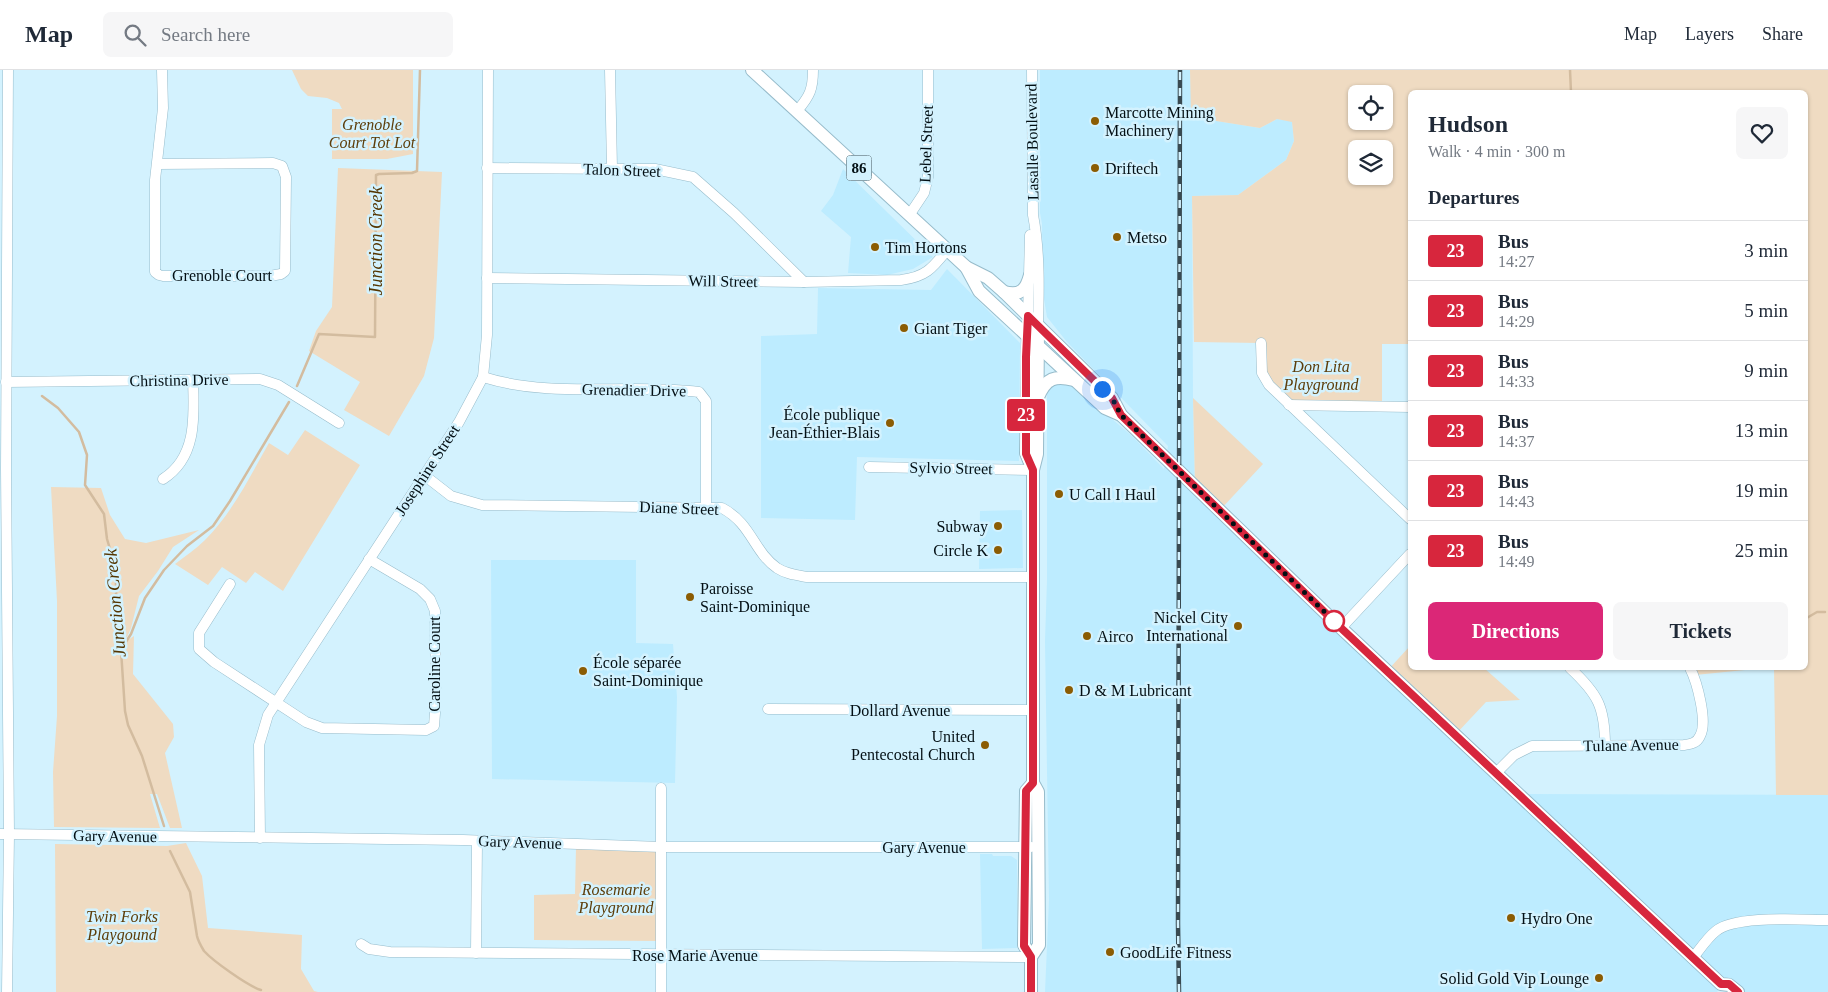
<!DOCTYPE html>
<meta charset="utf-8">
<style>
:root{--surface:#fff;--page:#f6f6f7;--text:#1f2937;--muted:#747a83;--line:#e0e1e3;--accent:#db2777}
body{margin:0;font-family:Georgia,serif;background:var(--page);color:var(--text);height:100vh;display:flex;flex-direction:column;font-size:19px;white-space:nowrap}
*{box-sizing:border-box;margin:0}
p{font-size:16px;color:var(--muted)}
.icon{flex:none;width:28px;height:28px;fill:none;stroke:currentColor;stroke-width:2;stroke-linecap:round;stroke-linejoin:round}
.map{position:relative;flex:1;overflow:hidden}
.details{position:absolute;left:1408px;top:20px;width:400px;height:580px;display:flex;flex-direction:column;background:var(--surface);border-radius:8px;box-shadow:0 1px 4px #0004}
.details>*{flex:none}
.badge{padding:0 10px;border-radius:4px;font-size:18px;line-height:32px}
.buttons{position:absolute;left:1348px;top:15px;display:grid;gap:10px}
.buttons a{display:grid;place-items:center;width:45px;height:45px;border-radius:8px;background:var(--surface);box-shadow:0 1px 4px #0004;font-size:25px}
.you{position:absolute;width:25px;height:25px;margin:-12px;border:4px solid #fff;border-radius:50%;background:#1a73e8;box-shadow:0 0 0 8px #1a73e833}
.map>.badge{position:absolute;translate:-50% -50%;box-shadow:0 0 0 2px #fff}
h2{padding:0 20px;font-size:19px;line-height:45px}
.round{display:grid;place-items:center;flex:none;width:52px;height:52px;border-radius:8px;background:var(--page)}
.headline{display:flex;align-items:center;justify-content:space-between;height:85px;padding:0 20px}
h1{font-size:24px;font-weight:800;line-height:38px}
.primary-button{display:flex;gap:10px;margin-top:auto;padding:10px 20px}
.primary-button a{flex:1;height:58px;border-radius:8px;background:var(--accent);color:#fff;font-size:20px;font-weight:800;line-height:58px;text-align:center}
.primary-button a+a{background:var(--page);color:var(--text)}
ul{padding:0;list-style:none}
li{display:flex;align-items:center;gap:15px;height:60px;padding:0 20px;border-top:1px solid var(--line)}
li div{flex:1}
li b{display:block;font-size:19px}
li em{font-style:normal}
li .badge{min-width:55px;font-weight:700;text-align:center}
header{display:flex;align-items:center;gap:30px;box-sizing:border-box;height:70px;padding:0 25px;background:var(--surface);border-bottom:1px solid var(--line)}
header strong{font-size:24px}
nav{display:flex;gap:28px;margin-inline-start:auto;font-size:18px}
.search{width:350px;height:45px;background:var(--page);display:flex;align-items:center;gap:12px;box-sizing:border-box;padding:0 18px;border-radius:8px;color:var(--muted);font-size:19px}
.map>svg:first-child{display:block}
.built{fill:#bdecff}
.green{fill:#efdbc2;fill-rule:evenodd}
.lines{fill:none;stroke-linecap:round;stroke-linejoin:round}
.stream{stroke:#d3bc9f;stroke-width:2.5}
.minor-casing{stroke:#97bccb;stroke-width:11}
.major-casing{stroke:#97bccb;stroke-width:14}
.minor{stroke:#fff;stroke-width:10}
.major{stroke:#fff;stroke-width:12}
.rail-casing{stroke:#394a51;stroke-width:4.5}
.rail{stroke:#d3f2fe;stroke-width:2.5;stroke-dasharray:8;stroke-linecap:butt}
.line-casing{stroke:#fff;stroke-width:11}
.line{stroke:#d7263d;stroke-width:8}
.walk{stroke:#030f14;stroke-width:5;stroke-dasharray:0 9}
.poi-dot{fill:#8b5c03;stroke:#d3f2fe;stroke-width:2}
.stop-dot{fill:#fff;stroke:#d7263d;stroke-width:2.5}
.labels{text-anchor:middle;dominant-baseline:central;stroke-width:5;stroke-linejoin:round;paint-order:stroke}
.shield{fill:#d3f2fe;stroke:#41535a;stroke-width:1}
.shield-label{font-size:15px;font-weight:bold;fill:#030f14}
.poi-label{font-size:16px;fill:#030f14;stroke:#d3f2fe;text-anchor:start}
.park-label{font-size:16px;font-style:italic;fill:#5d3d09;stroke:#d3f2fe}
.street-label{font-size:16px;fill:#030f14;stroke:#d3f2fe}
.water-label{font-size:18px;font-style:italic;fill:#543500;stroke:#d3f2fe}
</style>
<header>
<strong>Map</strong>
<div class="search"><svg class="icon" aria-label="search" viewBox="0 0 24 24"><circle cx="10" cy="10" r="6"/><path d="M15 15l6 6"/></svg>Search here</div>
<nav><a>Map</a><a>Layers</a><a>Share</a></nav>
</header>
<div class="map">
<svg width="1828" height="922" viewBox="0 0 1828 922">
<rect width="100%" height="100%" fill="#d3f2fe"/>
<g class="built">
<polygon points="1040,0 1190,0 1192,47 1260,58 1277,49 1292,51 1294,71 1286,90 1238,125 1192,126 1193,328 1195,416 1517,724 1828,725 1828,922 1739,922 1721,918 1717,922 1045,922 1049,830 1045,571 1047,510 1047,321 1052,313 1069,312 1132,366 1164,399 1168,376 1067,272 1047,247 1043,223 1042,154 1040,143"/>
<polygon points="843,99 933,187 913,199 887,205 848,203 851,167 821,141 833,125"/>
<polygon points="947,199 1020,273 1019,391 857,387 855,450 761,448 761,266 817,264 818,218 931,220"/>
<polygon points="1022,440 1023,498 979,499 980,441"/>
<polygon points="491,490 636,490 636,573 673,574 677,627 675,713 492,709"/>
<polygon points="980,784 992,784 993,786 1011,786 1017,790 1017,878 982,879"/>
</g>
<g class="green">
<polygon points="292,0 413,0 413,84 387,89 332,89 332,39 342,39 339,33 327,28 308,26 301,19"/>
<path d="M1190 0H1828V725H1776L1774 598H1805V22H1410V274H1382V337L1289 336 1269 315 1260 273 1194 272 1192 126 1238 125 1286 90 1294 71 1292 52 1277 49 1260 58 1191 47ZM1356 24H1384V51H1356ZM1356 79H1384V106H1356Z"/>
<polygon points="338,98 442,102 434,268 424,306 389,366 344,340 360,312 309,281 316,261 332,237"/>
<polygon points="1193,328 1263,394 1220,440 1195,416"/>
<path d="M305 360 360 395 283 521 255 502 246 513 222 497 208 515 175 494C185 486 196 479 205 470 233 442 250 406 269 373L288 385Z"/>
<polygon points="51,417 101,418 110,445 125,469 146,473 199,460 173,477 158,501 139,526 131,558 125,572 134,566 133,604 173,654 174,667 165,683 182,758 170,758 157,724 150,724 160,758 54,757 53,702 57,646 57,531"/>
<polygon points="1410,576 1410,598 1484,598 1520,630 1486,632 1455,665 1387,601"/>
<polygon points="1691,598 1765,598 1695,605"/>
<polygon points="186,773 202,806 208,858 302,865 301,899 314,921 318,922 56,922 55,774 167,776"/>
<polygon points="576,777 655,780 657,784 658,871 534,870 534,825 575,824"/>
</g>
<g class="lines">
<g class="stream">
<polyline points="1570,0 1571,22"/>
<polyline points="297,316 319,264 375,267 376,105 379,104 412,103 417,101 420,0"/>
<polyline points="42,326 58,338 79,362 87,385 85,415 104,444 107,469 116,499 116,550 121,580 125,641 128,655 142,686 164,756"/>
<polyline points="1805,549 1817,542 1825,542"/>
<polyline points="122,578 131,564 145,528 164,500 187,476 213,456 230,431 289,332"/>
<path d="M170 781 190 822 197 866C198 871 201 876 204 881 213 891 248 916 261 920"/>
</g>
<g class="minor-casing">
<g id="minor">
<polyline points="610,0 612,98"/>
<path d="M1032 0 1033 145C1040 182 1039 220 1038 257"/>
<path d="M797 41C810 26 813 19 813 0"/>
<polyline points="157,94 273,93 282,96 286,107 285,201 281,204 270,206 163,206 159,205 155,202 155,110 163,38 162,0"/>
<polyline points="487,98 655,99 693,107 734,143 804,212"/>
<polyline points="910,144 924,123 928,107 928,0"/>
<path d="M487 208 804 212 901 210C925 207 932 199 947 180"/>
<polyline points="1028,247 1030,165"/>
<polyline points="1261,273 1262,303 1269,315 1410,449"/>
<path d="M483 307C553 329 627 313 699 322L706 331V437"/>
<polyline points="6,312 260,309 278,315 339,353"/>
<polyline points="1289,335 1410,337"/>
<polyline points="869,397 1033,400"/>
<path d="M424 405 451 426 482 435 722 438C752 454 753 481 777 498 786 504 796 505 807 507H1033"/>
<path d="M163 409C198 387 194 344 193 309"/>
<polyline points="230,514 199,563 199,579 214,592 306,652 322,658 426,660 434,656 436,630 435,541 430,529 420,519 369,489"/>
<polyline points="1341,558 1410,484"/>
<path d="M1570 598C1598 624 1605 637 1605 676"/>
<polyline points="768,639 1032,640"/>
<path d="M1496 703 1514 685 1532 676 1684 675C1691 674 1697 673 1700 666 1708 652 1697 612 1690 598"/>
<polyline points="0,764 463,770 661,777 1031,777"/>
<polyline points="260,768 259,675 268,645 459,352 483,307 487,265 488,0"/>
<polyline points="361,874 369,879 390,882 1031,887"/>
<polyline points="476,883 477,771"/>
<path d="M1693 888C1700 879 1707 868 1716 861 1736 845 1801 850 1828 850"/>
<polyline points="7,922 9,764 6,399 8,0"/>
<polyline points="661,922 661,718"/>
</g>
</g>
<g class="major-casing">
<g id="major">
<polyline points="752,0 966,197 988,208 1004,222 1112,328 1121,345 1341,558 1721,914 1729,915 1738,922"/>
<polyline points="966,197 979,221 1105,338 1121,345"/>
<path d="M1004 222C1021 226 1026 220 1030 205"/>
<polyline points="1028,261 1026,383 1033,400"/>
<path d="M1038 327C1046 308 1055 305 1074 310"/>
<polyline points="1031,887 1039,875 1038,722 1033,713 1033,400 1037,384 1038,257"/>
<polyline points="1031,922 1031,887 1024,875 1026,721 1033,713"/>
</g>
</g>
<use href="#minor" class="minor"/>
<use href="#major" class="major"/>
<g class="rail-casing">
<polyline id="rail" points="1179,922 1178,854 1180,0"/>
</g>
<use href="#rail" class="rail"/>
</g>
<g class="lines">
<g class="line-casing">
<polyline id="line" points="1031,922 1031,887 1024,876 1026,721 1033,713 1033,400 1026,384 1026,287 1028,246 1112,328 1121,345 1341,558 1721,914 1729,914 1738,922"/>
</g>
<use href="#line" class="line"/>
<polyline class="walk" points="1102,319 1112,328 1121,345 1334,551"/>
</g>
<g class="poi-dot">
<circle cx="1095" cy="51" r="5"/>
<circle cx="1095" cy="98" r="5"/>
<circle cx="1117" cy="167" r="5"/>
<circle cx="875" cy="177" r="5"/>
<circle cx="904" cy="258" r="5"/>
<circle cx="890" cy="353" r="5"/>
<circle cx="1059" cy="424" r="5"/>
<circle cx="998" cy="456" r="5"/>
<circle cx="998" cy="480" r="5"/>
<circle cx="690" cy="527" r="5"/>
<circle cx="1238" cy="556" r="5"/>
<circle cx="1087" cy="566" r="5"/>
<circle cx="583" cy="601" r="5"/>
<circle cx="1069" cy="620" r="5"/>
<circle cx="985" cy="675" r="5"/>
<circle cx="1511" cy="848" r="5"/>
<circle cx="1110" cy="882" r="5"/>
<circle cx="1599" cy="908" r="5"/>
</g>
<circle class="stop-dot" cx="1334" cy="551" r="10"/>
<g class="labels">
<rect class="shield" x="846.5" y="85.5" width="25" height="25" rx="4"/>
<g class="shield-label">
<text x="859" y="98">86</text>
</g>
<g class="poi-label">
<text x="1105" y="42">Marcotte Mining<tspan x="1105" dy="18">Machinery</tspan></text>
<text x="1105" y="98">Driftech</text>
<text x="1127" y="167">Metso</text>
<text x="885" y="177">Tim Hortons</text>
<text x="914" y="258">Giant Tiger</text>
<text x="880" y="344" text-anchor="end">École publique<tspan x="880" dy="18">Jean-Éthier-Blais</tspan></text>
<text x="1069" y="424">U Call I Haul</text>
<text x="988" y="456" text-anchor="end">Subway</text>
<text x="988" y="480" text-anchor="end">Circle K</text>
<text x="700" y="518">Paroisse<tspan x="700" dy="18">Saint-Dominique</tspan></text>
<text x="1228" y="547" text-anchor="end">Nickel City<tspan x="1228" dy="18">International</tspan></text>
<text x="1097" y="566">Airco</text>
<text x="593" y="592">École séparée<tspan x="593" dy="18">Saint-Dominique</tspan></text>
<text x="1079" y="620">D &amp; M Lubricant</text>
<text x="975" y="666" text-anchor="end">United<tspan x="975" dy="18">Pentecostal Church</tspan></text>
<text x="1521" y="848">Hydro One</text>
<text x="1120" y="882">GoodLife Fitness</text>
<text x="1589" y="908" text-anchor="end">Solid Gold Vip Lounge</text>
</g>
<g class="park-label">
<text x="372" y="54">Grenoble<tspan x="372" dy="18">Court Tot Lot</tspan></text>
<text x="1321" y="296">Don Lita<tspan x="1321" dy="18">Playground</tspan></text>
<text x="616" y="819">Rosemarie<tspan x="616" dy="18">Playground</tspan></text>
<text x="122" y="846">Twin Forks<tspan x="122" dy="18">Playgound</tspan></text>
</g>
<g class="street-label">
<text transform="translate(1032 72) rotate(-91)">Lasalle Boulevard</text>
<text transform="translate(926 74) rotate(-88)">Lebel Street</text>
<text transform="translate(622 100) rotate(2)">Talon Street</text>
<text x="222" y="205">Grenoble Court</text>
<text transform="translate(723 211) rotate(1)">Will Street</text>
<text transform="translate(179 310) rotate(-1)">Christina Drive</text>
<text transform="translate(634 320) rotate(1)">Grenadier Drive</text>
<text transform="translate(951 398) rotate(1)">Sylvio Street</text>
<text transform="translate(427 400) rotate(-57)">Josephine Street</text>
<text transform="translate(679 438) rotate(2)">Diane Street</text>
<text transform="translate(434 594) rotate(-90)">Caroline Court</text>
<text x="900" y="640">Dollard Avenue</text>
<text transform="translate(1631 675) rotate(-1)">Tulane Avenue</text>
<text transform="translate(115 766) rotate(1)">Gary Avenue</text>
<text transform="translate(520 772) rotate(2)">Gary Avenue</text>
<text x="924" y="777">Gary Avenue</text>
<text x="695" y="885">Rose Marie Avenue</text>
</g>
<g class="water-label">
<text transform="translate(376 171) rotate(-90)">Junction Creek</text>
<text transform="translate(115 533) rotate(-95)">Junction Creek</text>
</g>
</g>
</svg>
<div class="buttons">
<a><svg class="icon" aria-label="locate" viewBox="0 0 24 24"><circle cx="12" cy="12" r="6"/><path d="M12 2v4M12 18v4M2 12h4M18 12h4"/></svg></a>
<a><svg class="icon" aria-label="layers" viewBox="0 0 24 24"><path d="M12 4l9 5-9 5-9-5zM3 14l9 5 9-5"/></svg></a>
</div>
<div class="you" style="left:1102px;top:319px"></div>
<b class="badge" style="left:1026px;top:345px;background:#d7263d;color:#fff">23</b>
<section class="details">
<div class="headline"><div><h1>Hudson</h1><p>Walk · 4 min · 300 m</p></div><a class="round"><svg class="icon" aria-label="heart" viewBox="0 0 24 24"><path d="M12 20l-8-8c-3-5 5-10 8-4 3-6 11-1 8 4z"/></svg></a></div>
<h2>Departures</h2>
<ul>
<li><span class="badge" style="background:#d7263d;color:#fff">23</span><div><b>Bus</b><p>14:27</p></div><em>3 min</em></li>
<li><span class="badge" style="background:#d7263d;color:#fff">23</span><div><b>Bus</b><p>14:29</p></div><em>5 min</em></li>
<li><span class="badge" style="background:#d7263d;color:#fff">23</span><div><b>Bus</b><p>14:33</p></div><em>9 min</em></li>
<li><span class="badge" style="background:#d7263d;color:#fff">23</span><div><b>Bus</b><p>14:37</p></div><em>13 min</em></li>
<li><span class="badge" style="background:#d7263d;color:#fff">23</span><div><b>Bus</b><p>14:43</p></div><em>19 min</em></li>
<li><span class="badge" style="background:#d7263d;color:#fff">23</span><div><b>Bus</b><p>14:49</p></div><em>25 min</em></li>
</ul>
<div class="primary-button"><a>Directions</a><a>Tickets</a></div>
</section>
</div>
